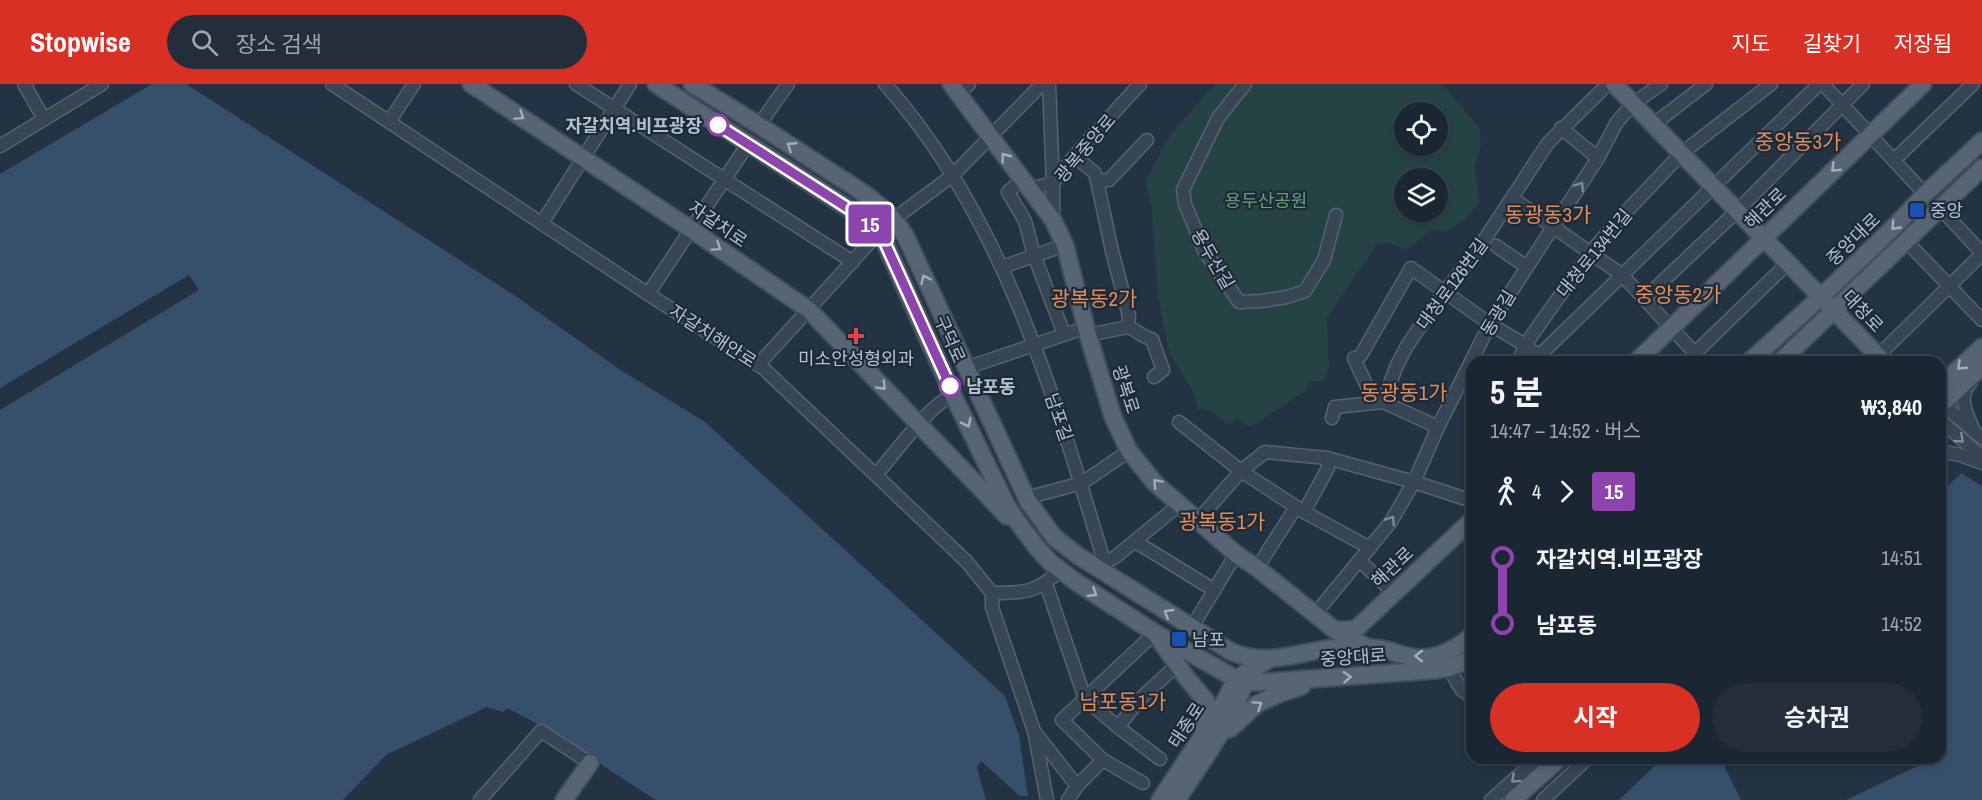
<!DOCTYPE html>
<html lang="ko">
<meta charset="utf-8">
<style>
:root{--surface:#1a2632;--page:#232e3a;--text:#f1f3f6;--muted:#9fa5ac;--line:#38434d;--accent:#d93025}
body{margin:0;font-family:"Archivo Narrow","Noto Sans KR",sans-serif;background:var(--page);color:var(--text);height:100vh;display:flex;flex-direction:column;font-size:22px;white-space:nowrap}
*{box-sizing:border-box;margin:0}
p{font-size:20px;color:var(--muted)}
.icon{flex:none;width:33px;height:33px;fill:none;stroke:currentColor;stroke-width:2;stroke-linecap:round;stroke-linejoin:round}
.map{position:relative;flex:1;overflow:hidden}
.details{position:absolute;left:1466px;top:272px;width:480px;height:408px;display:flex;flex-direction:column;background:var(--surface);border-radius:18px;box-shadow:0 3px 9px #0003,0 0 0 2px var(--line)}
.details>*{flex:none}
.badge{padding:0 12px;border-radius:4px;font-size:21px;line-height:39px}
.buttons{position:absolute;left:1394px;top:18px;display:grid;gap:12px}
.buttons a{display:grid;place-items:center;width:54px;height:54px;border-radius:50%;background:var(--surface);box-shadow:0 3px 9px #0003,0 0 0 2px var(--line);font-size:30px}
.map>.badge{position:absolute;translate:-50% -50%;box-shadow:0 0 0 3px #fff}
.legs{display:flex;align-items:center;gap:9px;height:66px;padding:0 24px;font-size:20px}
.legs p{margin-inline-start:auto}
.summary{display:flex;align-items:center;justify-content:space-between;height:102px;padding:0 24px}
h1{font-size:33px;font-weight:700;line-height:45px}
.primary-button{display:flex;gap:12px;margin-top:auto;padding:12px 24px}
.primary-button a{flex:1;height:69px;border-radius:36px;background:var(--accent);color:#fff;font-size:24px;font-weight:700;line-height:69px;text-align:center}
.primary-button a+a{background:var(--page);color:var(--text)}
ul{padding:0 24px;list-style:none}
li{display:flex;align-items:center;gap:21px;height:66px;font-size:22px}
li i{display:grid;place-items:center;width:9px;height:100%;margin:0 8px;background:currentColor}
li i::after{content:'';width:15px;height:15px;margin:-8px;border:4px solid;border-radius:50%;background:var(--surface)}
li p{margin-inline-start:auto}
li:first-child i{background:linear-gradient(#0000 50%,currentColor 0)}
li:last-child i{background:linear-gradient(currentColor 50%,#0000 0)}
header{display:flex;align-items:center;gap:36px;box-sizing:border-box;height:84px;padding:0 30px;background:var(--accent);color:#fff}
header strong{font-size:28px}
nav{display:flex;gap:33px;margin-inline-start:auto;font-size:21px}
.search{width:420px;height:54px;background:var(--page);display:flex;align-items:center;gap:15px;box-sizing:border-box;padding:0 21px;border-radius:33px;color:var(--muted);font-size:22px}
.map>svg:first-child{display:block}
.green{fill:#254344;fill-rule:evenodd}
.water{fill:#36506c}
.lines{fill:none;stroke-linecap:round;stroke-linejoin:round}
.minor-casing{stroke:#566370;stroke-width:15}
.major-casing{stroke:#424e5c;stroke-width:20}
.minor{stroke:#384553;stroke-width:12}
.major{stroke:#566473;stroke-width:16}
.oneway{stroke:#a2aebb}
.oneway2{stroke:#7d8996}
.line-1-casing{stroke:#fff;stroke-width:14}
.line-1{stroke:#8e44ad;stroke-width:9}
.stop-1-dot{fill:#fff;stroke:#8e44ad;stroke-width:3}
.transit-dot{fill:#1a4fb4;stroke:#1d2a38;stroke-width:2}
.health-dot{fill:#e0444e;stroke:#1d2a38;stroke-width:2}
.labels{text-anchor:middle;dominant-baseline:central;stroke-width:4.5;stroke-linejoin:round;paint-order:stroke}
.stop-label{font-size:18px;font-weight:bold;fill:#b5c0cd;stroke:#1d2a38;text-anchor:end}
.street-label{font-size:18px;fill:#b5c0cd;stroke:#1d2a38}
.park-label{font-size:18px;fill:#69a072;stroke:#1d2a38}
.poi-label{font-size:18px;fill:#b5c0cd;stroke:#1d2a38;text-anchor:start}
.quarter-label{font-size:21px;fill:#e08c5c;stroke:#1d2a38}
</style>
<header>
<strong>Stopwise</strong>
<div class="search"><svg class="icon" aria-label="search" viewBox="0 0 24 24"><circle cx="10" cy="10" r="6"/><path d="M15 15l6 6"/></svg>장소 검색</div>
<nav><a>지도</a><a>길찾기</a><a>저장됨</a></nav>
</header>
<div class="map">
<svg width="1982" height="716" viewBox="0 0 1982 716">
<rect width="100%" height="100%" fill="#233343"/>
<path class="green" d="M1215 0H1442L1480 45 1481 62 1475 82 1478 108V120L1464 136 1447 147 1430 146 1407 166 1389 159 1377 160 1327 234 1329 282 1323 297 1308 298V305L1254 341 1247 342 1237 334 1230 342 1211 327 1198 325 1193 308 1169 268 1158 212 1152 128 1146 96 1170 51ZM1404 28H1437V62H1404ZM1404 94H1437V128H1404Z"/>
<g class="water">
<polygon points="152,0 186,0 517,213 619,285 705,338 1005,612 1019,652 1028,712 1020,712 981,677 977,684 986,716 656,716 536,639 507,624 503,628 487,623 386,671 343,716 0,716 0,326 199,206 189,191 0,304 0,90"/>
<polygon points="1961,389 1982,402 1982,716 1846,716 1924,679 1922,674 1940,674 1940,410"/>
<polygon points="1663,674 1720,674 1741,716 1619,716"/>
</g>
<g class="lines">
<g class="minor-casing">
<g id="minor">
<polyline points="24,0 44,35"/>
<path d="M332 0 648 210 763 284 966 477 992 509C1023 509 1038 509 1060 486"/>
<polyline points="576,0 853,178"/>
<path d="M885 0C1003 132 1054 311 1104 477L1098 486"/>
<polyline points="1245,0 1218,34 1183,106 1185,120 1204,166 1239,218 1262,217 1287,213 1305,207 1324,176 1336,131"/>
<polyline points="1823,0 1925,110"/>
<polyline points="959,11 969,0"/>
<polyline points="389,38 414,0"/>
<polyline points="1654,40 1706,0"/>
<polyline points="759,41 788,0"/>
<polyline points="1561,44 1598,74"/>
<polyline points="0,62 102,0"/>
<polyline points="1074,72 1095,89 1097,97 1109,96 1147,56"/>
<polyline points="1894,76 1973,0"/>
<polyline points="1023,95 1008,108 1025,137 1034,171 1064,250"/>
<polyline points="1030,105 1053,99 1049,0"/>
<polyline points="1512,114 1622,191 1703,278"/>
<polyline points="1940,124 1982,169"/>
<polyline points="894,135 953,91 1042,0"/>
<polyline points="1053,136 1053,99 1074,72 1140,0"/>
<polyline points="542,139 630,0"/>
<polyline points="1906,157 1982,236"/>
<polyline points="1496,162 1527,183"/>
<polyline points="1002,183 1065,161"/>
<polyline points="648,210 748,60"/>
<polyline points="1644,215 1738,126 1863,0"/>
<path d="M1128 243C1140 247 1139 252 1152 255L1163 286 1154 293"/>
<polyline points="1088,251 1128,243 1129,232 1112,167 1097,97"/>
<polyline points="1883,267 1982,170"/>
<polyline points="1696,268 1789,178"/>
<polyline points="1361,271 1411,184 1490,240 1525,261 1546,278"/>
<polyline points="1540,271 1819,0"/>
<polyline points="1354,274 1374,318"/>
<polyline points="1518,278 1525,261 1590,169 1625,129 1682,69 1771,0"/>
<polyline points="758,281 872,156 880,150"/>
<polyline points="966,284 1087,243"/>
<path d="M1971 298C1957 313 1967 330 1974 347"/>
<polyline points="1383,318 1438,343"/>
<polyline points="1940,318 1982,354"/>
<polyline points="1332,334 1335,323 1383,318 1397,281 1407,262 1444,208 1477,167 1548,59 1608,0"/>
<polyline points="1940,336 1982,373"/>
<polyline points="1179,338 1241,387 1304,428 1370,464"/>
<polyline points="1940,367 1960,371 1982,379"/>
<path d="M876 391C894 370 930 320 953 311"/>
<polyline points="1028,417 1037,411 1082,399 1129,367"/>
<polyline points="1304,428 1328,384 1327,374"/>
<polyline points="1198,436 1241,387 1265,368 1327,374 1414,398 1472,417"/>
<polyline points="1136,458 1214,506"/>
<polyline points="1104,477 1114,474 1179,421"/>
<polyline points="1360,477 1393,508"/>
<polyline points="1257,484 1296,423"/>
<polyline points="1046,500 1085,615 1118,643 1160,675"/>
<polyline points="992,509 992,523 1034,647 1077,702"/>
<polyline points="1315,530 1390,439 1414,398 1438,343 1490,240 1598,74 1617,38 1633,20 1661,0"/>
<polyline points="1192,543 1236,470"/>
<polyline points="1449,584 1461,605 1472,614"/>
<polyline points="1118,643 1140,615 1177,581"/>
<polyline points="1035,651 1047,716"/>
<polyline points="1143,699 1103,676 1062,636 1155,549"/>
<polyline points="480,716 541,647 590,679"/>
<polyline points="1068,716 1077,702 1103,676"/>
<polyline points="1491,716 1538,674"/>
<polyline points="1543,716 1588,674"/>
</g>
</g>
<g class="major-casing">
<g id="major">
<polyline points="471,0 692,146 809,226 1007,432"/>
<path d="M656 0 857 130C868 139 877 147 885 159L953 311 1007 422 1016 436 1038 465 1051 479 1076 498 1155 549 1236 595 1246 598H1268L1435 586 1449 584 1472 575"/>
<path d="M692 0C735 26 778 53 820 81 850 101 886 119 905 151L1028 417 1054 453 1077 471 1230 567C1269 586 1308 563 1349 563 1360 563 1374 563 1386 566 1398 569 1409 574 1422 574 1441 573 1458 564 1472 551"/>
<polyline points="951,0 1053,136 1065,161 1088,251 1113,333 1129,367 1155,399 1236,470 1257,484 1335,546 1365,562"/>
<polyline points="1614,0 1884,278"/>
<polyline points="1636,278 1923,0"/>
<polyline points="1749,278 1822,212 1893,144 1925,110 1982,57"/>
<polyline points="1780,278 1982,84"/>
<polyline points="1940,302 1982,263"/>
<polyline points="1940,322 1982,282"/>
<polyline points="1336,546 1352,546 1358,543 1472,436"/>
<polyline points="1157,552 1186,593 1206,617 1210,624 1203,643"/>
<polyline points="1230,645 1257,620 1276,611 1302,602"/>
<polyline points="564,716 590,679"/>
<polyline points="1160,716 1221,624 1236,595 1270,575"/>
<path d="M1177 716C1193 690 1248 616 1245 589"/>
<polyline points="1513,716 1560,674"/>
</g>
</g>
<use href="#minor" class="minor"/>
<use href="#major" class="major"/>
</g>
<defs><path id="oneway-chevron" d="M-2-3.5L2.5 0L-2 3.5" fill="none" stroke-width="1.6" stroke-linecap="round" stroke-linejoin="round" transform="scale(1.5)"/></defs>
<g class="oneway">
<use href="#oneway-chevron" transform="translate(520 32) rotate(34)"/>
<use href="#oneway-chevron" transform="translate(791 62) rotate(-147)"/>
<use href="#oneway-chevron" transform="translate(1005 73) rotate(-127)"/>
<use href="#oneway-chevron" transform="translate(1835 84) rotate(136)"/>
<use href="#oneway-chevron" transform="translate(1895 142) rotate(134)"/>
<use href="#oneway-chevron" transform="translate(717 163) rotate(34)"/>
<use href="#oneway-chevron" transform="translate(925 195) rotate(-115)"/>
<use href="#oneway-chevron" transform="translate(1961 282) rotate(137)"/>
<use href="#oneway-chevron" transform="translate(882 302) rotate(46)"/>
<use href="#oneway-chevron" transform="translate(967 339) rotate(64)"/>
<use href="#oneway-chevron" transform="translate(1157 399) rotate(-133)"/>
<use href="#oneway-chevron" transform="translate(1093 509) rotate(33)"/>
<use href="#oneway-chevron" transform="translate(1168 529) rotate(-149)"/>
<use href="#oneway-chevron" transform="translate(1419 572) rotate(-179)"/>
<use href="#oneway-chevron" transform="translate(1347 593) rotate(-4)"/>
<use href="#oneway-chevron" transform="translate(1258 621) rotate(-34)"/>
</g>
<g class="oneway2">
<use href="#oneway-chevron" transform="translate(1580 102) rotate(-57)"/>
<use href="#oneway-chevron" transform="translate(1960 355) rotate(41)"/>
<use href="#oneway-chevron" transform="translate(1391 436) rotate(-57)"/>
<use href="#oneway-chevron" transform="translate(1515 695) rotate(138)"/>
</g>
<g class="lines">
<g class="line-1-casing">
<polyline id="line-1" points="718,41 857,130 872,141 885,159 950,302"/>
</g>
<use href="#line-1" class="line-1"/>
</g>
<g class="stop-1-dot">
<circle cx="718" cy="41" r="10"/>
<circle cx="950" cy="302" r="10"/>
</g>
<g class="transit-dot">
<rect x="1909" y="118" width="16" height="16" rx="3"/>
<rect x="1171" y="547" width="16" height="16" rx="3"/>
</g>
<path class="health-dot" d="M853 243h6v6h6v6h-6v6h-6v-6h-6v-6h6z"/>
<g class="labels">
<g class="stop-label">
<text x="702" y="41">자갈치역.비프광장</text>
<text x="966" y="302" text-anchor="start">남포동</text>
</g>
<g class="street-label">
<text transform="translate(1085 64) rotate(-50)">광복중앙로</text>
<text transform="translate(1765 124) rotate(-44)">해관로</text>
<text transform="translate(718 140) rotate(34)">자갈치로</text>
<text transform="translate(1853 155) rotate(-44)">중앙대로</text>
<text transform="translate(1594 169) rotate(-51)">대청로134번길</text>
<text transform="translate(1213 175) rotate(60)">용두산길</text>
<text transform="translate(1452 200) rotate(-54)">대청로126번길</text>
<text transform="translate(1863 227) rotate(47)">대청로</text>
<text transform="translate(1498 229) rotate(-59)">동광길</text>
<text transform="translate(713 252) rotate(33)">자갈치해안로</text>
<text transform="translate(950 255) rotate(66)">구덕로</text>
<text transform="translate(1126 305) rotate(72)">광복로</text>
<text transform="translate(1059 333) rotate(71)">남포길</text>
<text transform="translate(1392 483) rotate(-43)">해관로</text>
<text transform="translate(1353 573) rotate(-4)">중앙대로</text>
<text transform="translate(1186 641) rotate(-57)">태종로</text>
</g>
<g class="park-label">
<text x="1266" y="116">용두산공원</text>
</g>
<g class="poi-label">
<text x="1930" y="126">중앙</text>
<text x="856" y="274" text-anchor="middle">미소안성형외과</text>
<text x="1192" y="555">남포</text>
</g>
<g class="quarter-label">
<text x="1798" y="57">중앙동3가</text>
<text x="1548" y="130">동광동3가</text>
<text x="1678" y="210">중앙동2가</text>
<text x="1094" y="214">광복동2가</text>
<text x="1404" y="308">동광동1가</text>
<text x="1222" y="437">광복동1가</text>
<text x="1123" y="617">남포동1가</text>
</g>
</g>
</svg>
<div class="buttons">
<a><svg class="icon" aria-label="locate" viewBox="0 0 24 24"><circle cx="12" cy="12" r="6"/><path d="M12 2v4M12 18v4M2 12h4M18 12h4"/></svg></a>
<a><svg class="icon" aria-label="layers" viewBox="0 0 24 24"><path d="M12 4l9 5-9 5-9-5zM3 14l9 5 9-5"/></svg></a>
</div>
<b class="badge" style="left:870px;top:140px;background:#8e44ad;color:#fff">15</b>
<section class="details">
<div class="summary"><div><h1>5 분</h1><p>14:47 – 14:52 · 버스</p></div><b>₩3,840</b></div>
<div class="legs"><svg class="icon" aria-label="walk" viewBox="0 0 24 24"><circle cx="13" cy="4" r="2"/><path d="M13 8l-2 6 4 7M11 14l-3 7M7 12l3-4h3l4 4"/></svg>4<svg class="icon" aria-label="forward" viewBox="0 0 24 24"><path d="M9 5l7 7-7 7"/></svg><b class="badge" style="background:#8e44ad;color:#fff">15</b></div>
<ul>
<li><i style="color:#8e44ad"></i><b>자갈치역.비프광장</b><p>14:51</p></li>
<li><i style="color:#8e44ad"></i><b>남포동</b><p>14:52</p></li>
</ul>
<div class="primary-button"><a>시작</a><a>승차권</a></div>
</section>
</div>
